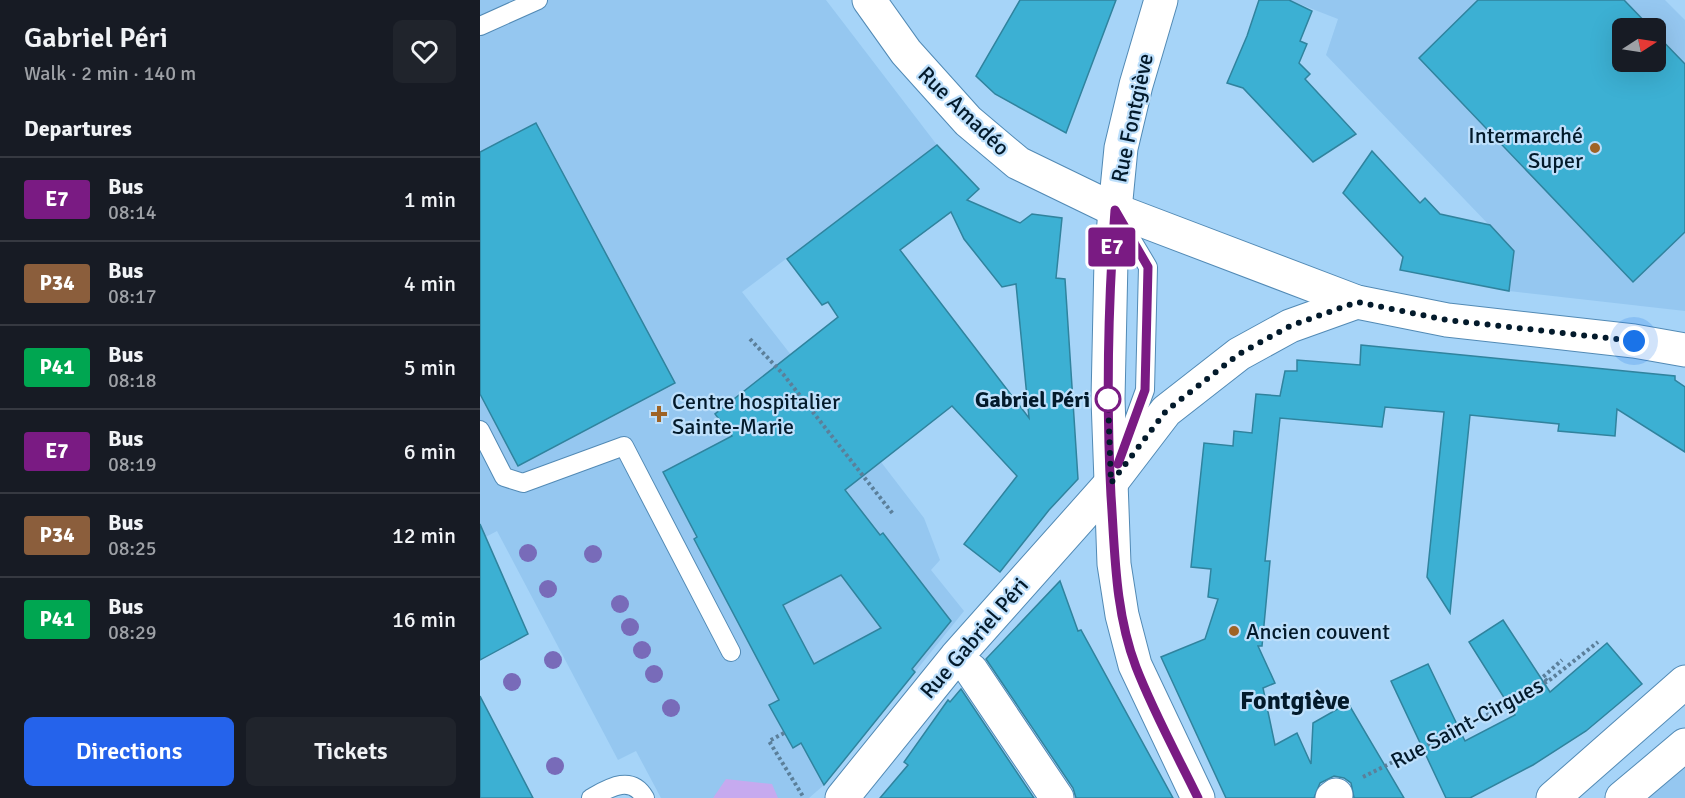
<!DOCTYPE html>
<meta charset="utf-8">
<style>
:root{--surface:#171b24;--page:#20242c;--text:#f1f3f6;--muted:#9ea1a6;--line:#363941;--accent:#2563eb}
body{margin:0;font-family:Signika,sans-serif;background:var(--page);color:var(--text);height:100vh;display:flex;flex-direction:column;font-size:22px;white-space:nowrap}
*{box-sizing:border-box;margin:0}
p{font-size:20px;color:var(--muted)}
.icon{flex:none;width:33px;height:33px;fill:none;stroke:currentColor;stroke-width:2;stroke-linecap:round;stroke-linejoin:round}
.map{position:relative;flex:1;overflow:hidden}
.sheet{display:flex;flex-direction:column;background:var(--surface);width:480px}
.sheet>*{flex:none}
.badge{padding:0 12px;border-radius:4px;font-size:21px;line-height:39px}
.needle{width:39px;rotate:78deg}
.tools{position:absolute;left:1132px;top:18px;display:grid;gap:12px}
.tools a{display:grid;place-items:center;width:54px;height:54px;border-radius:9px;background:var(--surface);box-shadow:0 6px 24px #0002;font-size:30px}
.you{position:absolute;width:30px;height:30px;margin:-15px;border:4px solid #fff;border-radius:50%;background:#1a73e8;box-shadow:0 0 0 9px #1a73e833}
.map>.badge{position:absolute;translate:-50% -50%;box-shadow:0 0 0 3px #fff}
h2{padding:0 24px;font-size:22px;line-height:54px}
.round{display:grid;place-items:center;flex:none;width:63px;height:63px;border-radius:9px;background:var(--page)}
.head{display:flex;align-items:center;justify-content:space-between;height:102px;padding:0 24px}
h1{font-size:28px;font-weight:600;line-height:45px}
.button{display:flex;gap:12px;margin-top:auto;padding:12px 24px}
.button a{flex:1;height:69px;border-radius:9px;background:var(--accent);color:#fff;font-size:24px;font-weight:600;line-height:69px;text-align:center}
.button a+a{background:var(--page);color:var(--text)}
ul{padding:0;list-style:none}
li{display:flex;align-items:center;gap:18px;height:84px;padding:0 24px;border-top:2px solid var(--line)}
li div{flex:1}
li b{display:block;font-size:22px}
li em{font-style:normal}
li .badge{min-width:66px;font-weight:700;text-align:center}
main{display:flex;flex:1;min-height:0}
.map>svg:first-child{display:block}
.built{fill:#95c7f0;fill-rule:evenodd}
.green{fill:#c6aaef}
.building{fill:#3cb0d3;stroke:#30839e;stroke-width:1.5;fill-rule:evenodd}
.lines{fill:none;stroke-linecap:round;stroke-linejoin:round}
.lane-casing{stroke:#528ab5;stroke-width:20}
.street-casing{stroke:#528ab5;stroke-width:35}
.secondary-casing{stroke:#528ab5;stroke-width:35}
.path{stroke:#5b7f9a;stroke-width:4;stroke-dasharray:3 3;stroke-linecap:butt}
.lane{stroke:#fff;stroke-width:18}
.street{stroke:#fff;stroke-width:33}
.secondary{stroke:#fff;stroke-width:33}
.tree{fill:#786bb9}
.line-casing{stroke:#fff;stroke-width:14}
.line{stroke:#7a1b83;stroke-width:9}
.walk{stroke:#031a2b;stroke-width:6;stroke-dasharray:0 10.8}
.poi-dot{fill:#9f6325;stroke:#bddffb;stroke-width:2}
.stop-dot{fill:#fff;stroke:#7a1b83;stroke-width:3}
.labels{text-anchor:middle;dominant-baseline:central;stroke-width:4.5;stroke-linejoin:round;paint-order:stroke}
.street-label{font-size:22px;fill:#031a2b;stroke:#bddffb}
.poi-label{font-size:22px;fill:#031a2b;stroke:#bddffb;text-anchor:start}
.stop-label{font-size:22px;font-weight:bold;fill:#031a2b;stroke:#bddffb;text-anchor:end}
.quarter-label{font-size:26px;font-weight:bold;fill:#031a2b;stroke:#bddffb}
</style>
<main>
<section class="sheet">
<div class="head"><div><h1>Gabriel Péri</h1><p>Walk · 2 min · 140 m</p></div><a class="round"><svg class="icon" aria-label="heart" viewBox="0 0 24 24"><path d="M12 20l-8-8c-3-5 5-10 8-4 3-6 11-1 8 4z"/></svg></a></div>
<h2>Departures</h2>
<ul>
<li><span class="badge" style="background:#7a1b83;color:#fff">E7</span><div><b>Bus</b><p>08:14</p></div><em>1 min</em></li>
<li><span class="badge" style="background:#8b5e3c;color:#fff">P34</span><div><b>Bus</b><p>08:17</p></div><em>4 min</em></li>
<li><span class="badge" style="background:#00a651;color:#fff">P41</span><div><b>Bus</b><p>08:18</p></div><em>5 min</em></li>
<li><span class="badge" style="background:#7a1b83;color:#fff">E7</span><div><b>Bus</b><p>08:19</p></div><em>6 min</em></li>
<li><span class="badge" style="background:#8b5e3c;color:#fff">P34</span><div><b>Bus</b><p>08:25</p></div><em>12 min</em></li>
<li><span class="badge" style="background:#00a651;color:#fff">P41</span><div><b>Bus</b><p>08:29</p></div><em>16 min</em></li>
</ul>
<div class="button"><a>Directions</a><a>Tickets</a></div>
</section>
<div class="map">
<svg width="1205" height="798" viewBox="0 0 1205 798">
<rect width="100%" height="100%" fill="#a6d4f8"/>
<g class="built">
<polygon points="0,0 346,0 457,145 262,292 397,465 401,462 444,518 460,560 451,570 484,611 344,785 329,798 181,798 156,751 138,760 17,531 0,540"/>
<path d="M809 0H1185L1205 20V311L1029 291 1034 251 846 55 858 19ZM1143 28H1176V62H1143Z"/>
<polygon points="1205,762 1205,798 1162,798"/>
</g>
<polygon class="green" points="246,779 292,784 298,798 233,798"/>
<g class="building">
<polygon points="540,0 636,0 586,133 515,94 496,76"/>
<polygon points="779,0 809,0 832,11 820,41 827,44 819,63 830,74 825,79 876,134 833,162 763,88 747,83 767,36"/>
<polygon points="998,0 1144,0 1171,28 1143,28 1143,62 1176,62 1176,34 1205,64 1205,232 1153,282 939,58"/>
<polygon points="56,123 195,383 38,466 0,394 0,152"/>
<path d="M457 145 499 189 487 200 540 223 552 214 582 218 576 278 585 279 598 479 569 510 520 572 484 544 537 476 472 406 365 490 400 535 403 533 471 621 432 669 435 672 344 785 321 743 313 748 289 705 299 700 214 539 217 537 183 472 252 436 235 414 358 317 348 302 342 305 307 259ZM471 212 484 239 522 287 536 284 549 418 420 250ZM361 575 401 628 334 664 303 605Z"/>
<polygon points="892,151 940,203 945,198 960,214 1010,225 1034,251 1029,291 920,270 923,257 863,193"/>
<polygon points="881,345 1195,376 1195,380 1205,387 1205,452 1137,409 1135,436 1078,431 1079,424 990,415 970,613 947,577 964,412 905,407 902,427 800,418 785,561 790,561 782,646 778,646 795,683 783,688 795,745 817,733 831,764 833,723 868,703 924,798 874,798 871,783 864,778 854,776 840,783 834,798 746,798 681,657 725,639 738,599 728,597 731,569 711,567 724,443 753,446 754,431 772,433 776,394 800,396 805,371 817,371 817,360 880,365"/>
<polygon points="0,524 48,634 0,660"/>
<polygon points="580,581 598,631 601,630 693,798 596,798 593,788 506,659"/>
<polygon points="1023,620 1070,692 1127,643 1162,684 1106,731 1053,765 990,798 966,798 911,681 948,664 985,741 1035,715 989,642"/>
<polygon points="481,689 554,798 400,798 428,765 424,762 468,700 470,702"/>
<polygon points="0,696 53,798 0,798"/>
</g>
<g class="lines">
<g class="lane-casing">
<g id="lane">
<polyline points="0,26 58,0"/>
<polyline points="637,215 668,267 665,390 642,453"/>
<polyline points="0,430 24,477 43,483 144,446 251,652"/>
<path d="M111 798C129 788 151 774 165 798"/>
</g>
</g>
<g class="street-casing">
<g id="street">
<polyline points="389,0 426,52 488,121 538,163 635,210"/>
<polyline points="491,670 577,798"/>
<polyline points="852,798 856,795"/>
<polyline points="1073,798 1205,682"/>
<polyline points="1142,798 1205,745"/>
</g>
</g>
<g class="secondary-casing">
<g id="secondary">
<polyline points="681,0 656,85 641,148 635,210 631,260 628,399 634,564 642,615 655,665 718,798"/>
<polyline points="635,210 877,302 967,320 1154,341 1205,350"/>
<polyline points="362,798 476,657 631,483 686,411 759,354 810,326 877,302"/>
</g>
</g>
<g class="path">
<polyline points="270,339 303,374 413,514"/>
<polyline points="1067,681 1063,677 1082,660"/>
<polyline points="304,733 289,741 324,798"/>
<polyline points="883,777 1043,697 1071,679 1118,642"/>
</g>
<use href="#lane" class="lane"/>
<use href="#street" class="street"/>
<use href="#secondary" class="secondary"/>
</g>
<g class="tree">
<circle cx="48" cy="553" r="9"/>
<circle cx="113" cy="554" r="9"/>
<circle cx="68" cy="589" r="9"/>
<circle cx="140" cy="604" r="9"/>
<circle cx="150" cy="627" r="9"/>
<circle cx="162" cy="650" r="9"/>
<circle cx="73" cy="660" r="9"/>
<circle cx="174" cy="674" r="9"/>
<circle cx="32" cy="682" r="9"/>
<circle cx="191" cy="708" r="9"/>
<circle cx="75" cy="766" r="9"/>
</g>
<g class="lines">
<g class="line-casing">
<path id="line" d="M638 464 665 390 668 267 635 210C628 305 626 401 631 496 635 553 635 612 656 667 673 711 697 755 718 798"/>
</g>
<use href="#line" class="line"/>
<polyline class="walk" points="628,399 631,483 686,411 759,354 810,326 877,302 967,320 1154,341"/>
</g>
<g class="poi-dot">
<circle cx="1115" cy="148" r="6"/>
<path d="M176 405h6v6h6v6h-6v6h-6v-6h-6v-6h6z"/>
<circle cx="754" cy="631" r="6"/>
</g>
<circle class="stop-dot" cx="628" cy="399" r="12"/>
<g class="labels">
<g class="street-label">
<text transform="translate(484 111) rotate(44)">Rue Amadéo</text>
<text transform="translate(652 118) rotate(-78)">Rue Fontgiève</text>
<text transform="translate(494 638) rotate(-49)">Rue Gabriel Péri</text>
<text transform="translate(987 723) rotate(-28)">Rue Saint-Cirgues</text>
</g>
<g class="poi-label">
<text x="1103" y="135" text-anchor="end">Intermarché<tspan x="1103" dy="25">Super</tspan></text>
<text x="192" y="401">Centre hospitalier<tspan x="192" dy="25">Sainte-Marie</tspan></text>
<text x="766" y="631">Ancien couvent</text>
</g>
<g class="stop-label">
<text x="610" y="399">Gabriel Péri</text>
</g>
<g class="quarter-label">
<text x="815" y="701">Fontgiève</text>
</g>
</g>
</svg>
<div class="tools">
<a><svg class="needle" viewBox="-14 -14 28 28"><path d="M0-13l5 13h-10z" fill="#e53935"/><path d="M0 13l5-13h-10z" fill="#9ea1a6"/></svg></a>
</div>
<div class="you" style="left:1154px;top:341px"></div>
<b class="badge" style="left:632px;top:247px;background:#7a1b83;color:#fff">E7</b>
</div>
</main>
